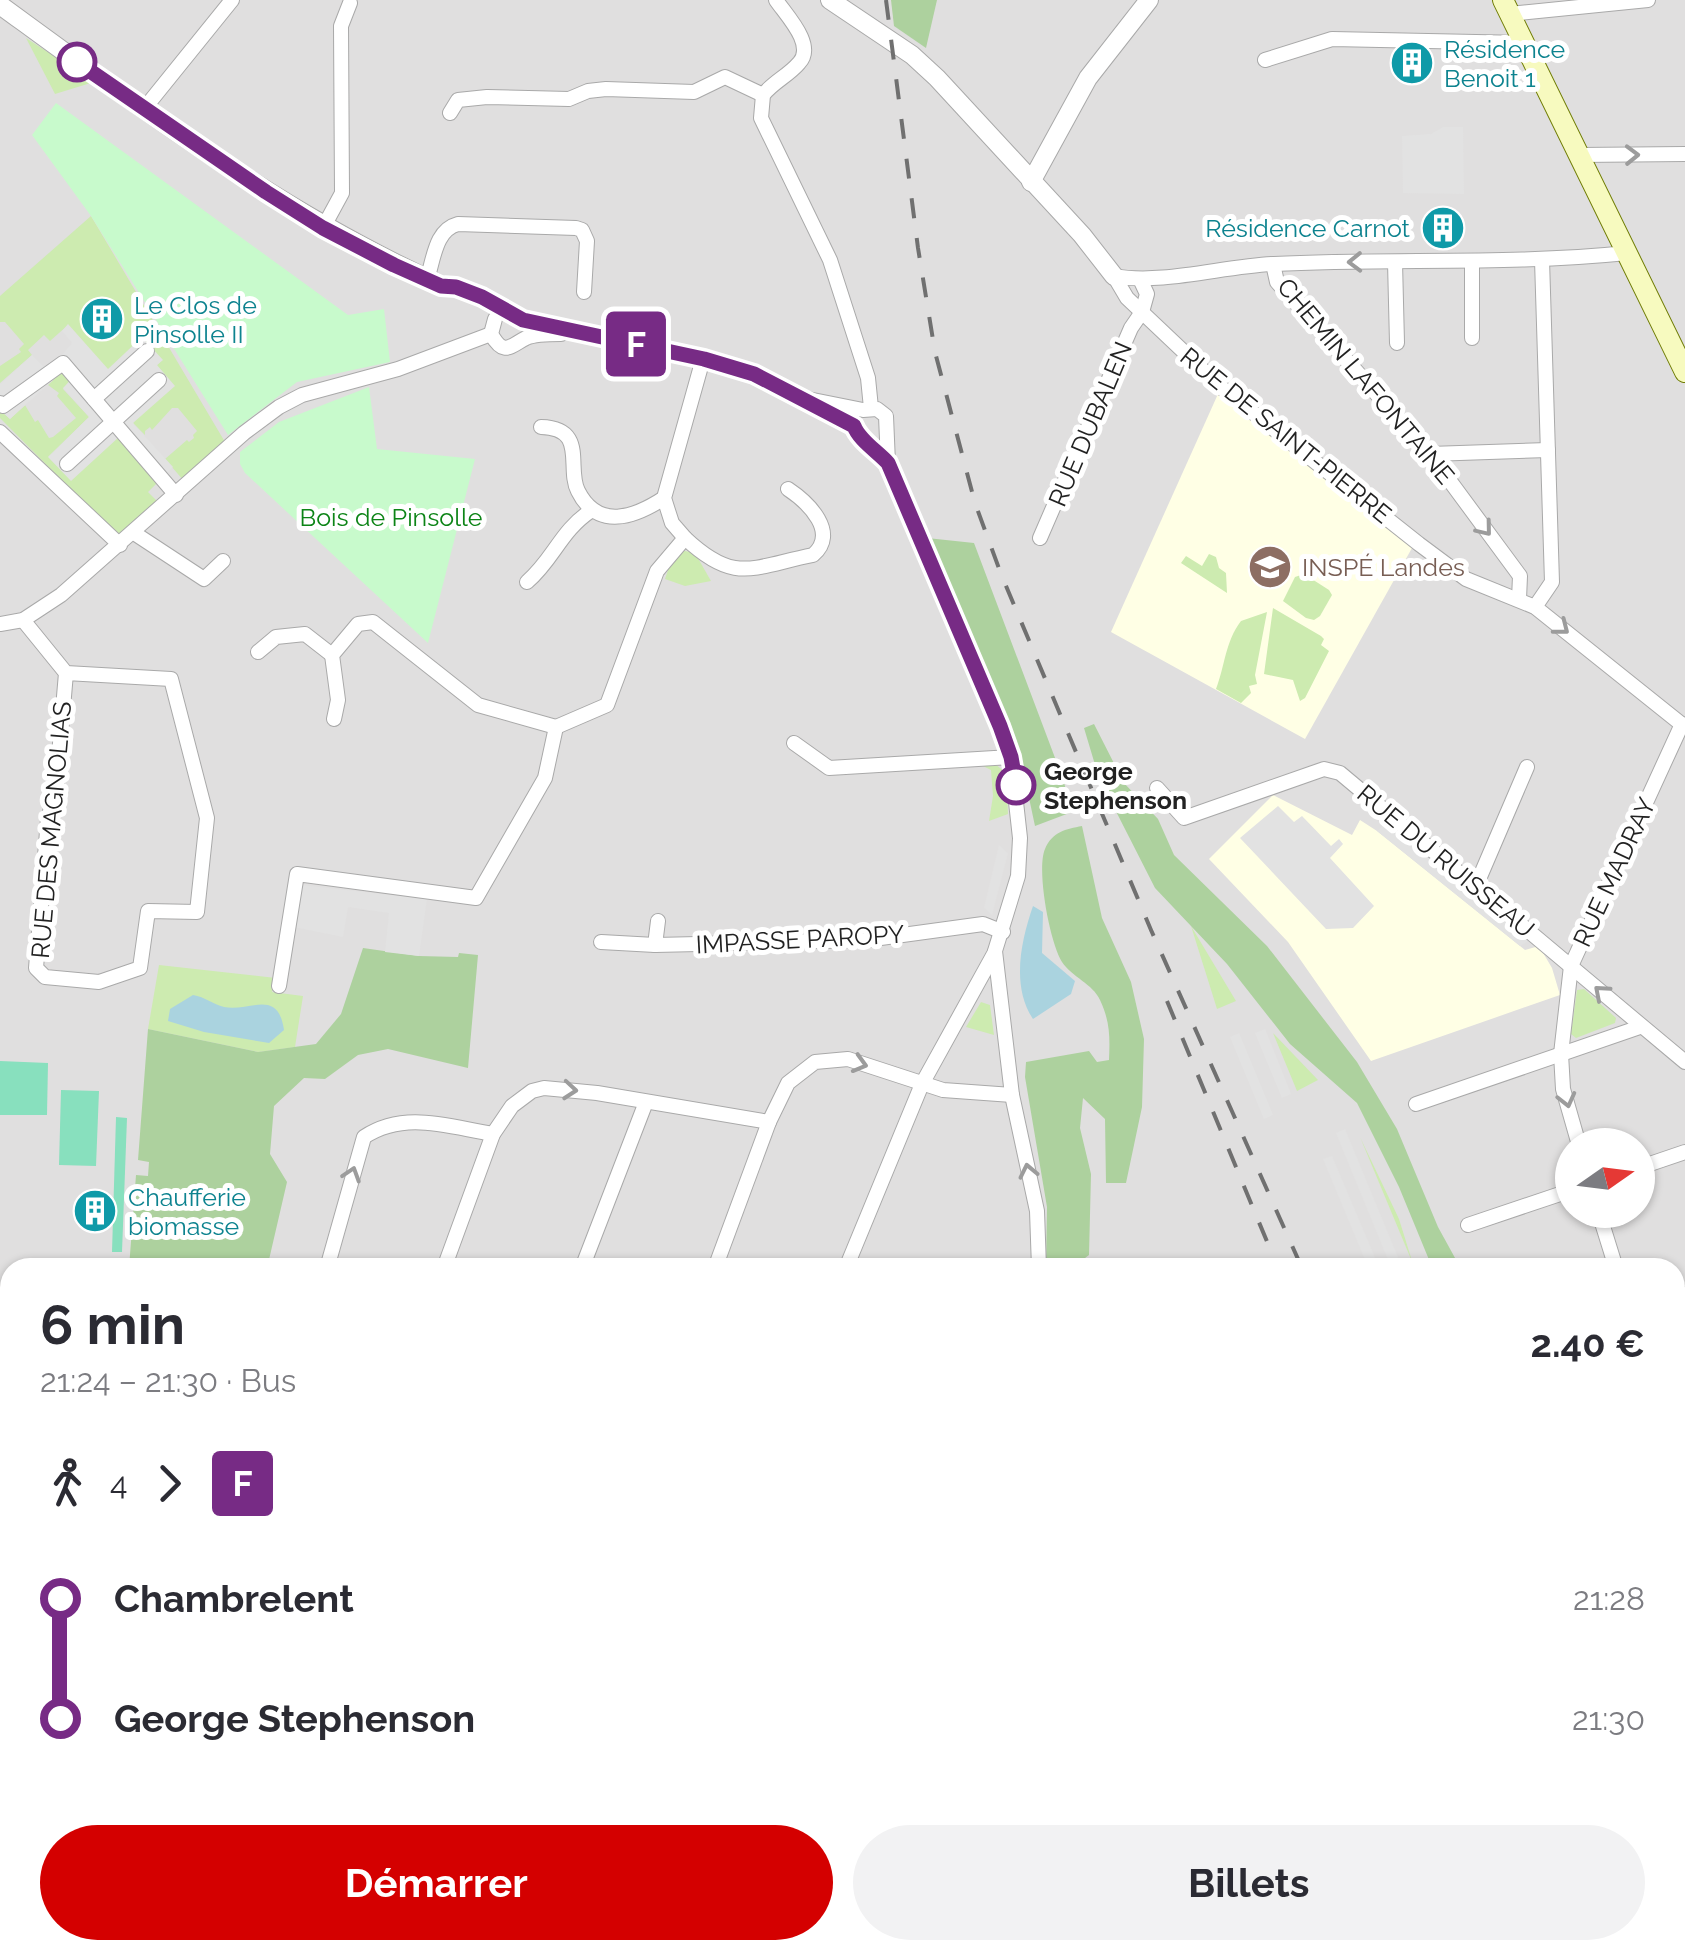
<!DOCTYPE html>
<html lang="fr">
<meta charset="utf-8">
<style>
:root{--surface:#fff;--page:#f2f2f3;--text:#2b2b33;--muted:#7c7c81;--accent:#d40000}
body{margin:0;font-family:Raleway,sans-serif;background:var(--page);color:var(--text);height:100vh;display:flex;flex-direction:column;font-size:38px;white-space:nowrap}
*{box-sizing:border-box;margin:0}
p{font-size:32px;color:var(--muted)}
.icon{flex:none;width:55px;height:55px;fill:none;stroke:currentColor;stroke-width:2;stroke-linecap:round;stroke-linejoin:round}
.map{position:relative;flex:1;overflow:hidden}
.side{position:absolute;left:0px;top:1258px;width:1685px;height:702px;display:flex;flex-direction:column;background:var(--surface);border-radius:30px 30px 0 0;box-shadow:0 2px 8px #0004}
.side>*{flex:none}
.badge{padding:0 20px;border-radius:8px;font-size:35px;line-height:65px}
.needle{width:65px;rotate:76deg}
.controls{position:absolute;left:1555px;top:1128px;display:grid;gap:20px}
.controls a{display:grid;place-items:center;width:100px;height:100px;border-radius:50%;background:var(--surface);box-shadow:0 2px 8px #0004;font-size:50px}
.map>.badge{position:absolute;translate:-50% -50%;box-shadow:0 0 0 5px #fff}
.legs{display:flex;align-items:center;gap:15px;height:110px;padding:0 40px;font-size:32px}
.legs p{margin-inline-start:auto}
.overview{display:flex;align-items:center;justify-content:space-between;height:170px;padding:0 40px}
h1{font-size:55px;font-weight:700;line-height:75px}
.button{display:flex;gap:20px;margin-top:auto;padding:20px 40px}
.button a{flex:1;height:115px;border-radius:60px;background:var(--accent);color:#fff;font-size:40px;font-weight:700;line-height:115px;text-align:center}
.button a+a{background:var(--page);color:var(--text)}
ul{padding:0 40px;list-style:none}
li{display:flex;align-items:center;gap:35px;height:120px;font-size:38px}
li i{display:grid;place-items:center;width:15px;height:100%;margin:0 12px;background:currentColor}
li i::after{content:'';width:25px;height:25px;margin:-12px;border:8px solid;border-radius:50%;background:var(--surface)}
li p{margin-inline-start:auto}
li:first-child i{background:linear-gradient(#0000 50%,currentColor 0)}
li:last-child i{background:linear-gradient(currentColor 50%,#0000 0)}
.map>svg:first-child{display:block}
.residential{fill:#e0dfdf;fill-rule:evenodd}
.commercial{fill:#f2dad9}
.education{fill:#ffffe5}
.grass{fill:#cdebb0}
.forest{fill:#add19e}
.park{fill:#c8facc}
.pitch{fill:#88e0be}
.parking{fill:#e2e2e2}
.water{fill:#aad3df}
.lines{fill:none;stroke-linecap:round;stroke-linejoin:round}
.minor-casing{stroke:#a9a9a9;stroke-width:16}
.tertiary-casing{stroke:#a9a9a9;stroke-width:20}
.secondary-casing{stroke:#707d05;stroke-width:22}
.minor{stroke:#fff;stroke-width:14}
.tertiary{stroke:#fff;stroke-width:18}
.secondary{stroke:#f7fabf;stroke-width:20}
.rail{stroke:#707070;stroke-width:4;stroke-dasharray:20 20;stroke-linecap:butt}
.oneway{stroke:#9c9c9c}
.line-1-casing{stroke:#fff;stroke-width:22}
.line-1{stroke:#772b85;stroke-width:15}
.stop-1-dot{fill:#fff;stroke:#772b85;stroke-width:5}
.labels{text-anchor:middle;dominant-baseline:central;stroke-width:10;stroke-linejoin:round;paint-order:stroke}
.culture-label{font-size:25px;fill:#0d838f;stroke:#fff;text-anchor:start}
.street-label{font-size:25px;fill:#222;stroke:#fff}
.park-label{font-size:25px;fill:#0c8416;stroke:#fff}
.education-label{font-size:25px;fill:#785e54;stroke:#fff;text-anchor:start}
.stop-label{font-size:25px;font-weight:bold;fill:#222;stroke:#fff;text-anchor:start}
</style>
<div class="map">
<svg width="1685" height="1958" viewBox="0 0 1685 1958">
<rect width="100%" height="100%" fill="#f2efe9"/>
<path class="residential" d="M0 0H1685V1958H0ZM1572 1145H1638V1210H1572ZM10 1268H1675V1950H10Z"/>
<polygon class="commercial" points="0,1757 10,1758 10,1904 0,1902"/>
<g class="education">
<polygon points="1218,394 1412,548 1305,739 1111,632"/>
<polygon points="1273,795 1352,835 1360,820 1377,831 1525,950 1539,946 1552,968 1560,995 1371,1061 1288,942 1209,859"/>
</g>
<g class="grass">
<polygon points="26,38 94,82 55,94"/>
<polygon points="91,216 225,442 184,481 165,459 187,440 189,442 194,438 193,435 197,431 178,408 172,408 152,430 150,427 145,431 145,435 133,423 157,365 162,360 108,370 68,325 50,341 44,335 28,350 32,355 0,383 0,366 21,352 19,349 24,344 5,322 0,322 0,296"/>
<polygon points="62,371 71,379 63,389 89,417 48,457 119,436 157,483 148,492 158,502 125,533 118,534 111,530 0,418 0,410 10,419 25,405 35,422 38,420 49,438 53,437 76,418 57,396 59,393 48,385"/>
<polygon points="680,550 695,553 711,581 685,586 665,579 672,558"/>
<polygon points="1209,554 1216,557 1219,568 1226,573 1227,593 1181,563 1186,556 1202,566"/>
<polygon points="1304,574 1329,590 1332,595 1320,616 1314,620 1306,618 1283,601 1295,577"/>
<polygon points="1273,608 1321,636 1324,639 1321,645 1329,651 1305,698 1300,701 1293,680 1264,674"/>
<path d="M1267 612 1255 675 1257 684 1249 686 1251 693 1241 703 1216 689C1225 666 1225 642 1241 621Z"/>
<polygon points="994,763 1006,773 1008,814 989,821 993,796 991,770 983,766"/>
<polygon points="1191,926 1236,1001 1217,1009"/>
<polygon points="159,965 276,978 272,992 303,996 295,1047 258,1052 148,1029"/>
<polygon points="1584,989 1616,1018 1615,1023 1576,1038 1571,1034 1577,990"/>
<polygon points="981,1002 990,1005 994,1035 966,1027"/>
<polygon points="1273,1033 1318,1080 1297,1091"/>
<polygon points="1360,1137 1399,1219 1413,1264"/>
<polygon points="1675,1665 1685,1709 1685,1938 1675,1908"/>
</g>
<g class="forest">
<polygon points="891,0 937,0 926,48 894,26"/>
<polygon points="927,538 974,543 1063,779 1072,812 1035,826 1019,751"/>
<polygon points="1094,724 1124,783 1158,819 1174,855 1267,946 1357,1062 1397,1129 1438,1227 1460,1267 1432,1267 1399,1187 1357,1103 1290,1044 1227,964 1155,888 1099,778 1084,728"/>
<path d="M1082 826 1102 918 1131 982 1144 1039 1142 1107 1126 1183H1106L1105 1119 1083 1098 1080 1128 1091 1174 1089 1255 1073 1267H1046L1047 1207 1025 1077 1026 1062 1089 1051 1097 1062 1109 1060C1110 1037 1110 1021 1100 1000 1093 984 1072 977 1062 962 1050 943 1036 870 1045 849 1052 832 1066 829 1082 826Z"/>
<polygon points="363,948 419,956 458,957 459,953 478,955 468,1068 388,1049 358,1055 325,1079 304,1078 274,1106 270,1154 287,1182 268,1264 261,1268 129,1268 136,1175 148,1176 149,1162 138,1160 148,1029 258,1052 316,1044 341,1014"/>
</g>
<g class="park">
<polygon points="56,103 348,315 384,309 390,362 297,382 228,435 91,216 32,135"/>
<polygon points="369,387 377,449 475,459 428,643 245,473 240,464 240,452 279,422"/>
</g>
<g class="pitch">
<polygon points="0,1061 48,1063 47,1115 0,1115"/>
<polygon points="61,1090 99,1091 96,1166 59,1165"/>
<polygon points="116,1117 127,1118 122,1252 112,1252"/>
</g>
<g class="parking">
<polygon points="1443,127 1463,127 1464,194 1403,193 1402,136 1431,134"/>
<polygon points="68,324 108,369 142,337 163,360 157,365 175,386 133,423 173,467 157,483 119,437 71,481 48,457 89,417 63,388 71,380 62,372 10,419 0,410 0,384 32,355 44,367 54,364 72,343 62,331"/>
<polygon points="1278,806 1294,822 1302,816 1331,846 1339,839 1343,844 1330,858 1374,906 1353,928 1326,929 1240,838"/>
<polygon points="1387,822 1472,890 1531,939 1520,946 1377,831"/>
<polygon points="999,845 1008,853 992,915 984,908"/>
<polygon points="301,885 427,899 419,956 385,952 389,913 348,907 343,937 294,927"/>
<polygon points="1265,1029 1291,1094 1282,1098 1255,1033"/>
<polygon points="1239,1033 1273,1115 1264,1119 1230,1037"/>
<polygon points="1345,1129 1402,1267 1391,1267 1336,1133"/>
<polygon points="1332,1156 1379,1267 1368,1267 1323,1159"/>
<polygon points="1614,1950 1663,1950 1666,1958 1617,1958"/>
</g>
<g class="water">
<path d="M1033 906 1043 912 1042 953 1075 981 1071 994 1033 1019C1011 986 1021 941 1033 906Z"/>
<path d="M193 995C205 997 213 1004 224 1007 250 1012 278 988 284 1030L269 1043 204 1032 168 1021 170 1009Z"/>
</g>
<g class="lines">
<g class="minor-casing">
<g id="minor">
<path d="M776 0C786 15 816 45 799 63 788 76 773 82 763 95L761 118 830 260 868 378 871 408"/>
<polyline points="1510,14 1648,0"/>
<polyline points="1265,60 1332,39 1524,43"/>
<polyline points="144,109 232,0"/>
<polyline points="450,113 458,100 487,97 569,99 588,91 606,89 694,92 725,77 763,95"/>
<polyline points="1579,155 1685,154"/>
<polyline points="323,228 342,193 341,26 350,3"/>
<polyline points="1472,261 1472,338"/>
<polyline points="1395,262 1397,343"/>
<polyline points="1273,264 1277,282 1430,454 1520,576 1519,599"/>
<polyline points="1114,276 1127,298 1222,388 1419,544 1466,579 1535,607 1685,727"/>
<path d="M1114 276C1162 285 1224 266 1274 264 1392 258 1510 265 1627 253"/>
<path d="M427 279C434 259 435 230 458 224L576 228 582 230 587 241 584 292"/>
<polyline points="441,285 456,287 482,297 523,320 703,359 754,374 846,421 888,462"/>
<path d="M495 319 491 334C504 357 510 346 526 338 535 334 551 334 561 334"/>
<polyline points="798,397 863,410 877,409 886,416 888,463 1011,757 1020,838 1018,876 995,951 1012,1095 1037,1211 1039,1268"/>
<polyline points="94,399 147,351"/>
<polyline points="0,403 3,406 63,363 176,495"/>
<path d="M541 427C588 428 566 468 578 491 598 531 635 517 664 498"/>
<polyline points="0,432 120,545"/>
<polyline points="1430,454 1548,450"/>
<polyline points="67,464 159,380"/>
<polyline points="134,533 204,579 223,561"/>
<path d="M685 538C735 585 752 567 813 555 839 533 809 503 788 489"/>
<polyline points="1040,538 1131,328 1142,312 1147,294 1140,279"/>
<path d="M527 582C554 559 560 531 592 510"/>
<polyline points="1535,607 1552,582 1542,260"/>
<polyline points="23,620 66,673 171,679 207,818 197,912 148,911 140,968 99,982 45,977 36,968 48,819 56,790 66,673"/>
<polyline points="0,624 23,620 61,595 244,433 279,407 302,395 398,369 491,334"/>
<polyline points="258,652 276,637 305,634 332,655"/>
<polyline points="334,719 338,700 332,655 358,624 373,622 478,705 556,727 607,705 657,571 685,538 672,523 664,498 703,359"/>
<polyline points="794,743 829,768 1011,757"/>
<polyline points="1157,788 1184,818 1324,769 1340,773 1685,1062"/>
<polyline points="1476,886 1527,767"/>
<polyline points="658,921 655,945 866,940 983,924 1003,932"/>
<polyline points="601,942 655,945"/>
<polyline points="279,986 297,874 476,898 545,778 556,727"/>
<polyline points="1416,1104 1640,1027"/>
<polyline points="1579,1145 1563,1089 1561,1054 1571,966 1682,724"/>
<polyline points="1638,1168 1685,1152"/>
<polyline points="1598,1210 1616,1268"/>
<polyline points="1468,1225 1572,1190"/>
<path d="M327 1268 364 1137C405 1110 449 1127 493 1134"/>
<polyline points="444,1268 493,1134 512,1106 532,1091 544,1088 597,1093 769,1122 788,1083 815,1062 848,1059 943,1090 1012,1095"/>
<polyline points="582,1268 646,1102"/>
<polyline points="715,1268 769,1122"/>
<polyline points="846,1268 922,1084 995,952"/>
<polyline points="1675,1298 1685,1294"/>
<polyline points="0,1377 10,1377"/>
<polyline points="1676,1391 1685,1428"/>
<polyline points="1675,1495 1685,1492"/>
<polyline points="1675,1650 1685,1648"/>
<polyline points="1294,1950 1297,1958"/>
<polyline points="1675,1950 1677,1958"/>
<polyline points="305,1958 306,1950"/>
<polyline points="690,1958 693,1950"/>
<polyline points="857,1958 858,1950"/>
<polyline points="1023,1958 1025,1950"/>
</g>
</g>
<g class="tertiary-casing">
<g id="tertiary">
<polyline points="830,0 912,55 937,78 1082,235 1114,276"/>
<path d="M0 5C141 108 281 213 441 285"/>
<polyline points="1031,182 1088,78 1149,0"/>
</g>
</g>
<g class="secondary-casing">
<g id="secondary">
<polyline points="1503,0 1685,372"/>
<polyline points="0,1909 10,1912"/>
<polyline points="203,1950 252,1958"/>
</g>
</g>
<use href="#minor" class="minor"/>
<use href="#tertiary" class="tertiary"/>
<use href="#secondary" class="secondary"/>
<g class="rail">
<polyline points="886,0 918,248 935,352 975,503 1001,574 1151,930 1302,1268"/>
<polyline points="1167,1001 1278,1268"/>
<polyline points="1579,1950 1583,1958"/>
</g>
</g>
<defs><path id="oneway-chevron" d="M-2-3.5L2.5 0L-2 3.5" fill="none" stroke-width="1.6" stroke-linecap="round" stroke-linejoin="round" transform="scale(2.5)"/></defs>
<g class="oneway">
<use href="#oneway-chevron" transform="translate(1632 155) rotate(-1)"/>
<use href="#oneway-chevron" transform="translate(1355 262) rotate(179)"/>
<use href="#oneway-chevron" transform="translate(1485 529) rotate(51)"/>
<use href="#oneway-chevron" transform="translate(1562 628) rotate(38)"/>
<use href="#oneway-chevron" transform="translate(1601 992) rotate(-139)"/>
<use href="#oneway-chevron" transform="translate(860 1064) rotate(16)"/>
<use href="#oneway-chevron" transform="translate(570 1090) rotate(5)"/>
<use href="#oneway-chevron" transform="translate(1567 1100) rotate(76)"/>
<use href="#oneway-chevron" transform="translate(1028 1171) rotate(-102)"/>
<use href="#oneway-chevron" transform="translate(352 1174) rotate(-72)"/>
</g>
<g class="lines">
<g class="line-1-casing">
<path id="line-1" d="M77 62 266 192 323 228 394 265 441 286 456 287 482 297 523 320 704 359 754 374 854 426C859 440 877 451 888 463L1000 726 1011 757 1016 785"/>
</g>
<use href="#line-1" class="line-1"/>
</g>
<defs>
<g id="building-disc" transform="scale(2.25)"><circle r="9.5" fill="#0f9aa8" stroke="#fff"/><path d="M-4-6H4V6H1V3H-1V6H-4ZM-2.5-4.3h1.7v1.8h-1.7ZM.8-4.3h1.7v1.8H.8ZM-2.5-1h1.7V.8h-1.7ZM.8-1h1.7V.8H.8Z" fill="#fff"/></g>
<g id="university-disc" transform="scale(2.25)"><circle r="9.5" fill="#8d6e63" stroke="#fff"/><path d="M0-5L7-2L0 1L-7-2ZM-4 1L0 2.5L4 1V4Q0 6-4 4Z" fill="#fff"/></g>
</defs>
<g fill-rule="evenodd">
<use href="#building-disc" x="1412" y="63"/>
<use href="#building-disc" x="1443" y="228"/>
<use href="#building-disc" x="102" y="319"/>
<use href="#university-disc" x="1270" y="567"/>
<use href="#building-disc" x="95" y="1211"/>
</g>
<g class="stop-1-dot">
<circle cx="77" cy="62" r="18"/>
<circle cx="1016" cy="785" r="18"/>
</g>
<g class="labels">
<g class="culture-label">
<text x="1444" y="49">Résidence<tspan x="1444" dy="29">Benoit 1</tspan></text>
<text x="1410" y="228" text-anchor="end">Résidence Carnot</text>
<text x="134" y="305">Le Clos de<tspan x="134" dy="29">Pinsolle II</tspan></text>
<text x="128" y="1197">Chaufferie<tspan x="128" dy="29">biomasse</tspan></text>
</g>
<g class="street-label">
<text transform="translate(1366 381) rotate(50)">CHEMIN LAFONTAINE</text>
<text transform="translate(1090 424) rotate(-67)">RUE DUBALEN</text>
<text transform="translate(1286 435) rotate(39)">RUE DE SAINT-PIERRE</text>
<text transform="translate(51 830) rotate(-85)">RUE DES MAGNOLIAS</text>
<text transform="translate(1446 861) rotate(40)">RUE DU RUISSEAU</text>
<text transform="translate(1614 872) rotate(-65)">RUE MADRAY</text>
<text transform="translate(800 939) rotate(-3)">IMPASSE PAROPY</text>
</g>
<g class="park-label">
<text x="391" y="517">Bois de Pinsolle</text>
</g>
<g class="education-label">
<text x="1302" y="567">INSPÉ Landes</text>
</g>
<g class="stop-label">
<text x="1044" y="771">George<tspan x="1044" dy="29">Stephenson</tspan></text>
</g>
</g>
</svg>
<div class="controls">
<a><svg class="needle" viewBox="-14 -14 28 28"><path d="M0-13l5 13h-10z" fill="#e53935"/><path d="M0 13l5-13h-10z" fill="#7c7c81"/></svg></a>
</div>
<b class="badge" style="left:636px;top:344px;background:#772b85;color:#fff">F</b>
<section class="side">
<div class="overview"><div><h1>6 min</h1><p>21:24 – 21:30 · Bus</p></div><b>2.40 €</b></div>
<div class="legs"><svg class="icon" aria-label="walk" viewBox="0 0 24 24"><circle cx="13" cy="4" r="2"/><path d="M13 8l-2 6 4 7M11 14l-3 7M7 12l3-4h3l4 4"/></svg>4<svg class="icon" aria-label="forward" viewBox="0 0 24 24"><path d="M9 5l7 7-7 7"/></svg><b class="badge" style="background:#772b85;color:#fff">F</b></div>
<ul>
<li><i style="color:#772b85"></i><b>Chambrelent</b><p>21:28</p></li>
<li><i style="color:#772b85"></i><b>George Stephenson</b><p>21:30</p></li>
</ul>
<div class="button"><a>Démarrer</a><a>Billets</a></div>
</section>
</div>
